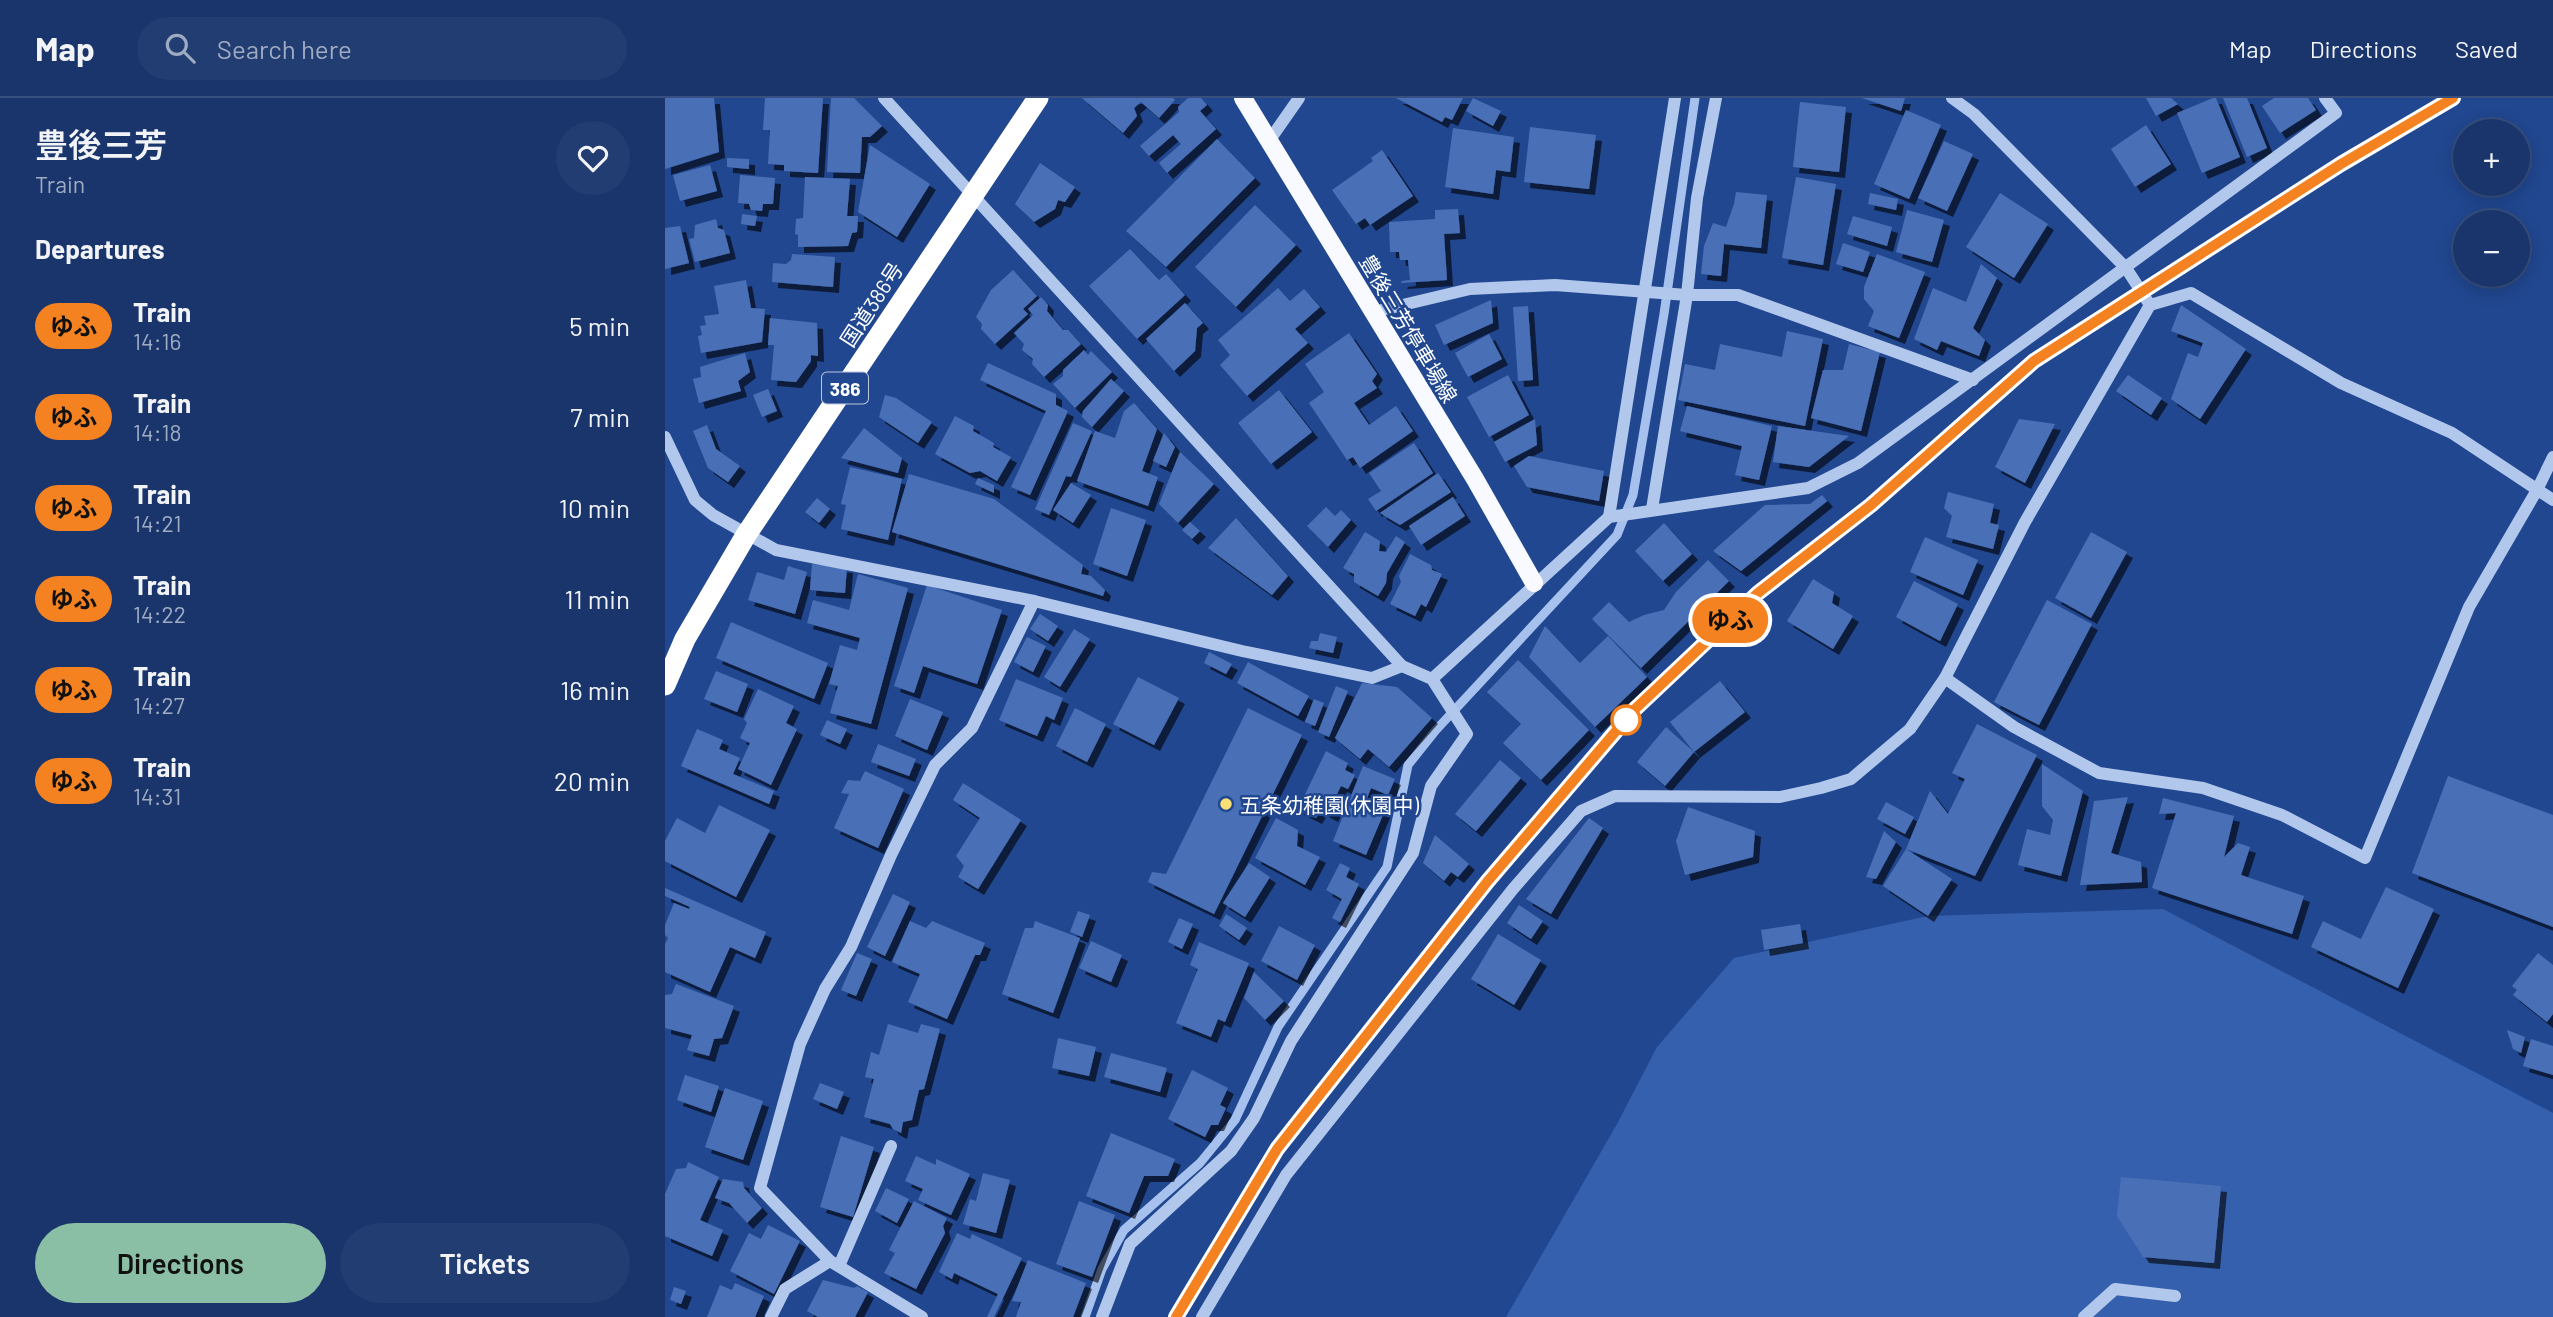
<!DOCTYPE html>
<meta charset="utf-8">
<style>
:root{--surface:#19356c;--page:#223d72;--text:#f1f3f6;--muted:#9fabc2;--line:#37507f;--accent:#8abfa5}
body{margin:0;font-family:Barlow,"Noto Sans JP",sans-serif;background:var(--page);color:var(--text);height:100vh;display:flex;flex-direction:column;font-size:26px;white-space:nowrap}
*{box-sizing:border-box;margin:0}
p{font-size:23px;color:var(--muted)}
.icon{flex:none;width:38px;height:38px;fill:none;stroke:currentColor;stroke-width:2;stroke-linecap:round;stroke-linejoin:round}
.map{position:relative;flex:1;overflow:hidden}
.sheet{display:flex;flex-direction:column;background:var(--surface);width:665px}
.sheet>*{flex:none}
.badge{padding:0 14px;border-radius:23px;font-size:24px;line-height:46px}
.buttons{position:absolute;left:1788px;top:21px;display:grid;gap:14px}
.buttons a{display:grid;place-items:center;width:77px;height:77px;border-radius:50%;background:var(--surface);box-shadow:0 4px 18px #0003,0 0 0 2px var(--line);font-size:35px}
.map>.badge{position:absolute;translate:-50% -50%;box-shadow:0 0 0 4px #fff}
h2{padding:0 35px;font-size:26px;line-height:63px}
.round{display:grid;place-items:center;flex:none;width:74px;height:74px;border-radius:37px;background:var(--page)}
.summary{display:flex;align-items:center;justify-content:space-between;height:119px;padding:0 35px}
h1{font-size:33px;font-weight:600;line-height:52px}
.button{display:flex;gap:14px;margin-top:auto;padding:14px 35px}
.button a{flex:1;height:80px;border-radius:42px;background:var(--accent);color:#111;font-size:28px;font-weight:600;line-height:80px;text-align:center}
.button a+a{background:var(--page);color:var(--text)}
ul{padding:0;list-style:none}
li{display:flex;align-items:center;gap:21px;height:91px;padding:0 35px}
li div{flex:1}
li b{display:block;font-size:26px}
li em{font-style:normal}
li .badge{min-width:77px;font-weight:700;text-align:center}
header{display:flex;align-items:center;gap:42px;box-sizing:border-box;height:98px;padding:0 35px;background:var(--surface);border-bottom:2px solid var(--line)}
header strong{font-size:33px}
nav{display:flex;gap:38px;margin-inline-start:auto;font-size:24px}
.search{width:490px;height:63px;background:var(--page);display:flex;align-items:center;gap:18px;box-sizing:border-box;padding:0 24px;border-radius:38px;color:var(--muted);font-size:26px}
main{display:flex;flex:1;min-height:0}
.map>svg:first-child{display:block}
.green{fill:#3560ad}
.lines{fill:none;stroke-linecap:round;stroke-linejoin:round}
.stream{stroke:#a6c1ee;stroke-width:9}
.building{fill:#4a70b7;filter:url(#shadow)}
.minor{stroke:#b2c7ec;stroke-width:12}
.major{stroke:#f8faff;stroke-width:18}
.highway{stroke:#fff;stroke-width:21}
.rail{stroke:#fff;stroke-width:5;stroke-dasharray:12 5;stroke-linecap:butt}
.line-casing{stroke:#fff;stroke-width:16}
.line{stroke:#f58220;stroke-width:10}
.stop-dot{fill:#fff;stroke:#f58220;stroke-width:3.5}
.poi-dot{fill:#f9df74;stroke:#214790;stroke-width:2.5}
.labels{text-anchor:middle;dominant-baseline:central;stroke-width:5;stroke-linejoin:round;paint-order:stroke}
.shield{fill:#214790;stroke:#bcc8de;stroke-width:2}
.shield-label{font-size:19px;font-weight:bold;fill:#fff}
.street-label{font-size:21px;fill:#fff;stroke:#214790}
.poi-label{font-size:21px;fill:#fff;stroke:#214790;text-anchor:start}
</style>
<header>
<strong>Map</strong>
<div class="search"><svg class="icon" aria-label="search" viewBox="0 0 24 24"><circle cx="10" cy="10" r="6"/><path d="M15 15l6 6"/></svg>Search here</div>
<nav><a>Map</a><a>Directions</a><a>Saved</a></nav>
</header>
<main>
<section class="sheet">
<div class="summary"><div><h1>豊後三芳</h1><p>Train</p></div><a class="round"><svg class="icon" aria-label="heart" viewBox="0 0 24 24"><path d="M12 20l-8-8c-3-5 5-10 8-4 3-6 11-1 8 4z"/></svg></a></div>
<h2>Departures</h2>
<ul>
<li><span class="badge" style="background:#f58220;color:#111">ゆふ</span><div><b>Train</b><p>14:16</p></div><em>5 min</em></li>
<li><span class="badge" style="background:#f58220;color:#111">ゆふ</span><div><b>Train</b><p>14:18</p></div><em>7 min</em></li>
<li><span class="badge" style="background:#f58220;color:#111">ゆふ</span><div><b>Train</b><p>14:21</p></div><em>10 min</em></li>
<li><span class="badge" style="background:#f58220;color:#111">ゆふ</span><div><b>Train</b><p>14:22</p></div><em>11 min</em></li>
<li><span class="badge" style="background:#f58220;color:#111">ゆふ</span><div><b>Train</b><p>14:27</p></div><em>16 min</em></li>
<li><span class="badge" style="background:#f58220;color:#111">ゆふ</span><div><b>Train</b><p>14:31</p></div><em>20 min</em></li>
</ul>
<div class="button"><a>Directions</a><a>Tickets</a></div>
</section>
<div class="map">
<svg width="1888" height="1219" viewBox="0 0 1888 1219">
<defs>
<filter id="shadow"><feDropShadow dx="6" dy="6" stdDeviation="0" flood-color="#0009"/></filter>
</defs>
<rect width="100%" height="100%" fill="#214790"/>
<polygon class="green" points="1498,811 1888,1015 1888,1219 841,1219 952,1026 992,949 1069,860 1263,818"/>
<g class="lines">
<polyline class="stream" points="420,1219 437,1171 459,1132 535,1065 570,1022 613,929 722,769 743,667 771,632 952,437 968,397 999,216 1030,0"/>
</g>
<g class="building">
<polygon points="0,0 49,0 54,54 0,71"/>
<polygon points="100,0 158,0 153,75 119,73 119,67 103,66 105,32 98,32"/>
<polygon points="166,0 189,0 217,28 205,39 197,39 195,75 162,74"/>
<polygon points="417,0 508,0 510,2 494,20 476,4 469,10 472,18 458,35"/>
<polygon points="523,0 536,0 542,7 535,13 551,31 502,75 494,65 516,46 508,37 484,58 475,48 514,14 513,9"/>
<polygon points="731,0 798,0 787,22 780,19 777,24"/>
<polygon points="808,0 836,13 828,28 801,13"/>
<polygon points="1197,0 1240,0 1236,13"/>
<polygon points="1481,0 1506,0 1513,6 1491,18"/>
<polygon points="1548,0 1551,0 1575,59 1537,75 1512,15"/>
<polygon points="1558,0 1582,0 1602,50 1582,59"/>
<polygon points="1609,0 1643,0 1651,12 1615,35 1597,8"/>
<polygon points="1135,4 1181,9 1174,74 1128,69"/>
<polygon points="1241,12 1276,27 1244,101 1209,86"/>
<polygon points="1481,27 1506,66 1470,89 1446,51"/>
<polygon points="865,29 931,37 924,91 859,84"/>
<polygon points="788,30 849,39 845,74 831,72 828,96 780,89"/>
<polygon points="552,41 590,80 501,169 461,133"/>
<polygon points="1279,43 1308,56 1282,113 1253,100"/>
<polygon points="205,47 265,86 232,139 193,114"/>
<polygon points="717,52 748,98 705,127 700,120 691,126 667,92 708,63 706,60"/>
<polygon points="62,60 84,61 84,71 62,69"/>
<polygon points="375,65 410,89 400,104 393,102 390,111 369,124 350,106"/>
<polygon points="45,67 52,93 15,103 8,77"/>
<polygon points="75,77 110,80 108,106 98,106 97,113 86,112 84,106 73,105"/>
<polygon points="140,79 185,81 182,118 193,118 192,134 187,135 183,148 133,149 133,137 130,136 131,121 138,120"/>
<polygon points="1131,79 1171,86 1158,167 1117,160"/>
<polygon points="1071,94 1102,97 1096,150 1059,146 1056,178 1036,176 1039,148 1048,125 1061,129 1069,106"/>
<polygon points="1205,95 1233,101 1231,112 1203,106"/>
<polygon points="1335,95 1383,126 1349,180 1301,149"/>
<polygon points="590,107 631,147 571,209 530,169"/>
<polygon points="793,111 795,135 779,136 782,182 736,185 737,183 745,182 743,162 735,162 734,154 725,154 724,124 770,121 770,112"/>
<polygon points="1242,112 1279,122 1267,164 1231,154"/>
<polygon points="77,116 92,118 90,128 76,126"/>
<polygon points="1188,118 1227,129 1222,148 1182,136"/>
<polygon points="51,121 53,130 59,132 65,155 30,164 24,141 29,140 30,127"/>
<polygon points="15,128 24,165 0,171 0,130"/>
<polygon points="1178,145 1205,154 1198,174 1171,166"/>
<polygon points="465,151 494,182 501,176 520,197 472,241 424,188"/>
<polygon points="127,156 170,159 168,189 107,184 108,165 121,166 126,162"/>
<polygon points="1212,156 1260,174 1234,240 1203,228 1209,213 1199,201 1199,189"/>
<polygon points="1316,166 1332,180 1308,230 1320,242 1314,258 1276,243 1272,252 1249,241 1268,190 1301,204"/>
<polygon points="348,172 372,198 358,211 363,216 330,246 316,231 317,226 311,219 326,192"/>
<polygon points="81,182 86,210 100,211 97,244 36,255 33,238 37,237 35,228 41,227 39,218 54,216 49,188"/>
<polygon points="613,190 625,203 639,191 655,209 630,231 643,245 582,298 555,267 565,257 553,242"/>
<polygon points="376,199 383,207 382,213 398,232 403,232 416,246 379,279 367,266 368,261 357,252 359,246 349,235 368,217 363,211"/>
<polygon points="826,202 828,225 779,247 770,227"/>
<polygon points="520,205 538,225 532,230 530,253 509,273 481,241"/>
<polygon points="1516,207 1581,251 1535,321 1506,301 1523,255 1533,259 1538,245 1506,233"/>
<polygon points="863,208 868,282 853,283 848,209"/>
<polygon points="105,220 152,225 153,258 146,257 146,263 131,284 106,282 109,247 103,247"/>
<polygon points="1122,233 1158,241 1140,328 1013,302 1020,266 1050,272 1055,246 1117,259"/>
<polygon points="684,235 712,276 707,283 712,290 689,305 704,327 731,308 748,333 695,370 688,359 682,362 644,305 659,294 640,266"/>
<polygon points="824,236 837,261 803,279 790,255"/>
<polygon points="1184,246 1215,254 1196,333 1146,320 1158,272 1178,272"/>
<polygon points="419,252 423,257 426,253 447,274 410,310 388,286 398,278 398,272"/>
<polygon points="80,255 85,274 73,283 76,293 34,305 28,281 36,279 35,269"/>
<polygon points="323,265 391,296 391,307 403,313 365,397 346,389 381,313 315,282"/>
<polygon points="843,277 864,317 824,339 802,299"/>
<polygon points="1463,277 1497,300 1486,317 1451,293"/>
<polygon points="446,281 459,293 427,329 417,319 418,313"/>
<polygon points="103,291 112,313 97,319 88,297"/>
<polygon points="614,292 647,334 606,366 573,325"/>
<polygon points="220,297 231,300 267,324 253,345 214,319"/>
<polygon points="469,305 492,331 477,373 493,379 483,408 412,383 430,333 450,340 459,313"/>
<polygon points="1022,308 1107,328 1094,382 1070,377 1077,348 1015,333"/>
<polygon points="290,318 309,328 308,333 329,345 328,349 346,359 332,383 315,373 305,375 270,356"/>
<polygon points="870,321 872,347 840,364 829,344"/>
<polygon points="1354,321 1390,326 1360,385 1330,369"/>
<polygon points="408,325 427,333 406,379 401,378 384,417 370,411"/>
<polygon points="42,327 51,351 75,368 63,384 43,370 28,333"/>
<polygon points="1113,328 1184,338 1144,369 1108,364"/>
<polygon points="199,330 237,360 233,375 176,360"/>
<polygon points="499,335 510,349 501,369 488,363"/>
<polygon points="749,345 768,375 711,413 703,401 716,393 704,375"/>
<polygon points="515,354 549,386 513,425 494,406"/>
<polygon points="864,358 939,373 934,403 862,389 849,368"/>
<polygon points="185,369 237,381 223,442 176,431 181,407 176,406"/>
<polygon points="773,375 786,394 735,427 715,415"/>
<polygon points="244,376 329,401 418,467 416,476 426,478 440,492 438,498 227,434"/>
<polygon points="313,380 329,387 329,395 310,386"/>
<polygon points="406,385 426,397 408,425 388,412"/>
<polygon points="1283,394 1329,406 1325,425 1334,427 1328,451 1281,439 1287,418 1279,410"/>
<polygon points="1157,397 1162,403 1076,473 1048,453 1100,407 1145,406"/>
<polygon points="788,399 800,418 756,447 744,428"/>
<polygon points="152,400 165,411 154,425 140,414"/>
<polygon points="661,409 670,418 676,412 686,422 663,449 642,428"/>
<polygon points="446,410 481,422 462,478 428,466"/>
<polygon points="571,420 623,478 607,497 543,450"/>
<polygon points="525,424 535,433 527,441 517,432"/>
<polygon points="999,425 1027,456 998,483 970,453"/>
<polygon points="700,434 715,443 714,453 721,454 731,438 740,444 722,475 721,485 713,498 689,484 689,476 678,470"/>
<polygon points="1426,434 1462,454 1426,520 1390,500"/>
<polygon points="1260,439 1313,462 1298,497 1245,474"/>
<polygon points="745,456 766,467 767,472 777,476 761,509 756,506 750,518 725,506 736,484 734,478"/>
<polygon points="1043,462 1064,483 976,570 927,521 944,504 964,524 979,517 999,512 1011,494"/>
<polygon points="147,466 182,469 180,495 145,492"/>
<polygon points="123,468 142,474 130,516 83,502 92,474 119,482"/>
<polygon points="193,476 243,490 206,626 165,615 173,588 164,586 175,547 192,552 195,540 142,525 148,502 184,512"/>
<polygon points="1148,481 1169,494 1167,505 1188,518 1168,551 1122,523"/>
<polygon points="1249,483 1293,506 1275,543 1231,519"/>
<polygon points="262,487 337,512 312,586 258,568 249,595 229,588"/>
<polygon points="1382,502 1427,526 1374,627 1329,604"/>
<polygon points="375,516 393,528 383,543 365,531"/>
<polygon points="66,524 163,565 149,601 51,560"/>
<polygon points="880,528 915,565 943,538 982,579 930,629 864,559"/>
<polygon points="409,531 425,541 395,589 379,579"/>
<polygon points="655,535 672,539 668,555 644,550 646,543 653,543"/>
<polygon points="362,539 381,548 368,574 349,564"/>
<polygon points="544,554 567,566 561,576 539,565"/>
<polygon points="853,562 924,632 876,682 838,645 856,626 822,594"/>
<polygon points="583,564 644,598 633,618 572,585"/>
<polygon points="51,573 83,586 72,614 39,601"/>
<polygon points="473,579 514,600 489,647 448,626"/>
<polygon points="351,581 398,600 389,622 381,618 372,638 334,622"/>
<polygon points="1055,583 1080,614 1029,654 1005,624"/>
<polygon points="697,585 732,589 767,620 724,669 703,651 695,661 670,640"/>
<polygon points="671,588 683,593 664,639 653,634"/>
<polygon points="93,591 129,608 121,625 132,631 106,687 73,671 85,645 75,640 82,625 79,621"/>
<polygon points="245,601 278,614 262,652 230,638"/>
<polygon points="649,601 659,605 650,628 640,624"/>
<polygon points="410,610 441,626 422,664 391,648"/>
<polygon points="583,610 637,637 549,816 483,784 487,774 501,776"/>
<polygon points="162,622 182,631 175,646 155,637"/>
<polygon points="1312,626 1372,657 1310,778 1241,751 1265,693 1283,716 1300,681 1287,675"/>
<polygon points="1001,629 1029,654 1000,688 972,664"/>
<polygon points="32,631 58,642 54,651 75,660 68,676 109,693 104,706 16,668"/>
<polygon points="213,646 251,661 244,678 206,664"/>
<polygon points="661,653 683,665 680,672 690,677 683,691 676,688 668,704 673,707 667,718 656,712 651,720 633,711"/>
<polygon points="835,662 856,680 811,733 790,716"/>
<polygon points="1377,666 1418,693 1396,778 1353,767 1362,731 1385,737 1388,722 1377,708"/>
<polygon points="698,668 730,681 723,697 706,690 698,711 709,716 712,709 720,712 701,757 668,743"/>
<polygon points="200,673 239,691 213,750 169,730 184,696 176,695 183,682 195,683"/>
<polygon points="1783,678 1888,717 1888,829 1747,775"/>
<polygon points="298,685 356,722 313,791 293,779 299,768 291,758 315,720 288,702"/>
<polygon points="1463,699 1446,755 1476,764 1477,784 1415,787 1429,703"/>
<polygon points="1498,700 1569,718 1559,759 1573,745 1585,749 1576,777 1639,798 1627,836 1487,790 1511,715 1494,716"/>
<polygon points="1221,704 1249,719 1240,736 1212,721"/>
<polygon points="54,707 105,732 71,799 0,763 0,743 12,720 40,735"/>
<polygon points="1023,709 1090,733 1088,759 1020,777 1011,743"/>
<polygon points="611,720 633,732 632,748 655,759 640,787 590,760"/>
<polygon points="924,720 938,730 886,816 861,801"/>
<polygon points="1219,733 1231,744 1211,781 1201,779"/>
<polygon points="770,737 804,766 793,779 786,774 779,783 758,765"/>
<polygon points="1241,751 1287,781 1263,818 1218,788"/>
<polygon points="584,765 605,779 580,819 558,805"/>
<polygon points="675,765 685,770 681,779 694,786 675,824 667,820 677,801 661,792"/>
<polygon points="1721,789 1769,811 1733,890 1646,849 1658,823 1696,841"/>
<polygon points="0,790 101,834 90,860 65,849 45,894 0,874 0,846 3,840 0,837 0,827 9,805 24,811 25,809 0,798"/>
<polygon points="228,796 245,804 220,858 202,849"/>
<polygon points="854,807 878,823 866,841 842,825"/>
<polygon points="413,813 425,817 417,839 405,834"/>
<polygon points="561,816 582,830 574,842 554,828"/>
<polygon points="514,820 528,826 517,851 503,844"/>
<polygon points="245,823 261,830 267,823 320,845 315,857 310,857 282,921 243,904 255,876 227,864"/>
<polygon points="370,823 415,840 388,915 337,896 360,830 368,830"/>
<polygon points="1135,826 1138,845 1099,852 1096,832"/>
<polygon points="614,828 650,847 632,882 596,863"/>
<polygon points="833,836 876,862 849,907 806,881"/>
<polygon points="426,843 457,857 446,884 414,870"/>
<polygon points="534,844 584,865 560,924 553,921 546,939 511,925 533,871 525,867"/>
<polygon points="192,855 207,861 191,898 176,892"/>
<polygon points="1873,855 1888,867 1888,916 1882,924 1848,897 1852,892 1847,888"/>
<polygon points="589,874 619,903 600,922 579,900"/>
<polygon points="11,886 69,908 57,940 49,941 44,958 22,952 27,937 0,930 0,897 7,896"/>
<polygon points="223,926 253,935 256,926 275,931 259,991 254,992 247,1022 238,1024 236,1035 228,1031 225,1026 199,1019 209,981 200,979 206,954 214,957"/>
<polygon points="1842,932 1860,939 1856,955 1848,951"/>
<polygon points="393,940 431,949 424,978 387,970"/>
<polygon points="1866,941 1888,948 1888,977 1858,968"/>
<polygon points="446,955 502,970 495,994 439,979"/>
<polygon points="527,972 563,990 555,1007 561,1010 553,1027 546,1027 540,1039 503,1021"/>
<polygon points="20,977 54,988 46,1014 12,1002"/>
<polygon points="155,985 179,994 172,1011 148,1001"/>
<polygon points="60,990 98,1003 78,1062 40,1049"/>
<polygon points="446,1035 510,1061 503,1078 479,1078 464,1115 421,1098"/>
<polygon points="176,1038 209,1049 188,1119 155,1109"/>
<polygon points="251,1058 271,1067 271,1061 305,1076 286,1117 253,1102 258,1091 240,1083"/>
<polygon points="23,1064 54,1079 35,1122 58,1132 47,1158 0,1138 0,1096 11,1071 21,1070"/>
<polygon points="318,1075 345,1082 331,1135 298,1126 305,1101 311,1103"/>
<polygon points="1456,1079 1556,1088 1549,1165 1478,1159 1452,1118"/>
<polygon points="58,1081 78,1084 79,1090 97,1110 82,1125 64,1105 50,1100"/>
<polygon points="221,1090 244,1101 232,1125 210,1113"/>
<polygon points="249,1103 282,1120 278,1128 280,1135 251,1191 219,1175 230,1155 224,1152"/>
<polygon points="414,1103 450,1117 427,1179 391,1166"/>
<polygon points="103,1127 135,1143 109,1196 65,1173 84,1135 96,1141"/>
<polygon points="292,1135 305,1141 307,1136 357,1160 329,1219 322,1219 333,1196 289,1175 287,1181 274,1174"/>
<polygon points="363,1162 421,1185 408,1219 351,1219 356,1204 347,1203"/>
<polygon points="158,1182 189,1190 192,1188 203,1194 190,1219 153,1219 142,1213"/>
<polygon points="70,1185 99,1198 90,1219 42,1219 55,1187 67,1192"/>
<polygon points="9,1189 21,1193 16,1206 5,1202"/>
</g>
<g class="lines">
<g class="minor">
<polyline points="219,0 737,568 767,581 802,636 766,688 748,755 626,943 589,1020 566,1053 465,1146 437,1219"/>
<polyline points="1287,0 1309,16 1461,170 1485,207"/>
<polyline points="604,43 634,0"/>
<polyline points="708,214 805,191 890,187 1022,197 1073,197 1308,282"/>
<polyline points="0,339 30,402 48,417 111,452 369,503 577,553 707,580 737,568"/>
<polyline points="987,411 1022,197 1032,100 1051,0"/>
<polyline points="944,419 1010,0"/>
<polyline points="1280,580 1349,629 1434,675 1538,690 1617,717 1700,760 1804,509 1872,392 1888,359"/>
<polyline points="767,581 944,419 1143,390 1193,365 1671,15 1660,0"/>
<polyline points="174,1168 226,1048"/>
<polyline points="106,1219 120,1191 165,1163"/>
<polyline points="257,1219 165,1163 95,1090 135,946 160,891 186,849 226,757 270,667 307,630 369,503"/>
<polyline points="537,1219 621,1077 848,791 916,713 950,698 1115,699 1156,690 1186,681 1245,631 1280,580 1360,424 1485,207 1526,195 1676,285 1787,335 1888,402"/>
<polyline points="1419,1219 1450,1191 1510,1198"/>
</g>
<polyline class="major" points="578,0 810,381 869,485"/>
<polyline class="highway" points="0,587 20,541 81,437 373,0"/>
<polyline class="rail" points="511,1219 613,1051 822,784 969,612 1093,495 1206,407 1369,263 1676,66 1788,0"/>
</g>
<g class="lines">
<g class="line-casing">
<polyline id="line" points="511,1219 612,1051 822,784 969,612 1093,495 1206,407 1369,263 1676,66 1788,0"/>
</g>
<use href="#line" class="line"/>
</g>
<circle class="stop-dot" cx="961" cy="622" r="14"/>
<circle class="poi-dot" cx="561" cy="706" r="7"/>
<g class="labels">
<rect class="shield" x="157" y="274.5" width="46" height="31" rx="5"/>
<g class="shield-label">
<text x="180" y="290">386</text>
</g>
<g class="street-label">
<text transform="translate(206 206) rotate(-57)">国道386号</text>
<text transform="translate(744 230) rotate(59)">豊後三芳停車場線</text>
</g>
<g class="poi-label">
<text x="575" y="706">五条幼稚園(休園中)</text>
</g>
</g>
</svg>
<div class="buttons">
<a>+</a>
<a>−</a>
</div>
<b class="badge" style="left:1065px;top:522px;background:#f58220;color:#111">ゆふ</b>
</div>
</main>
